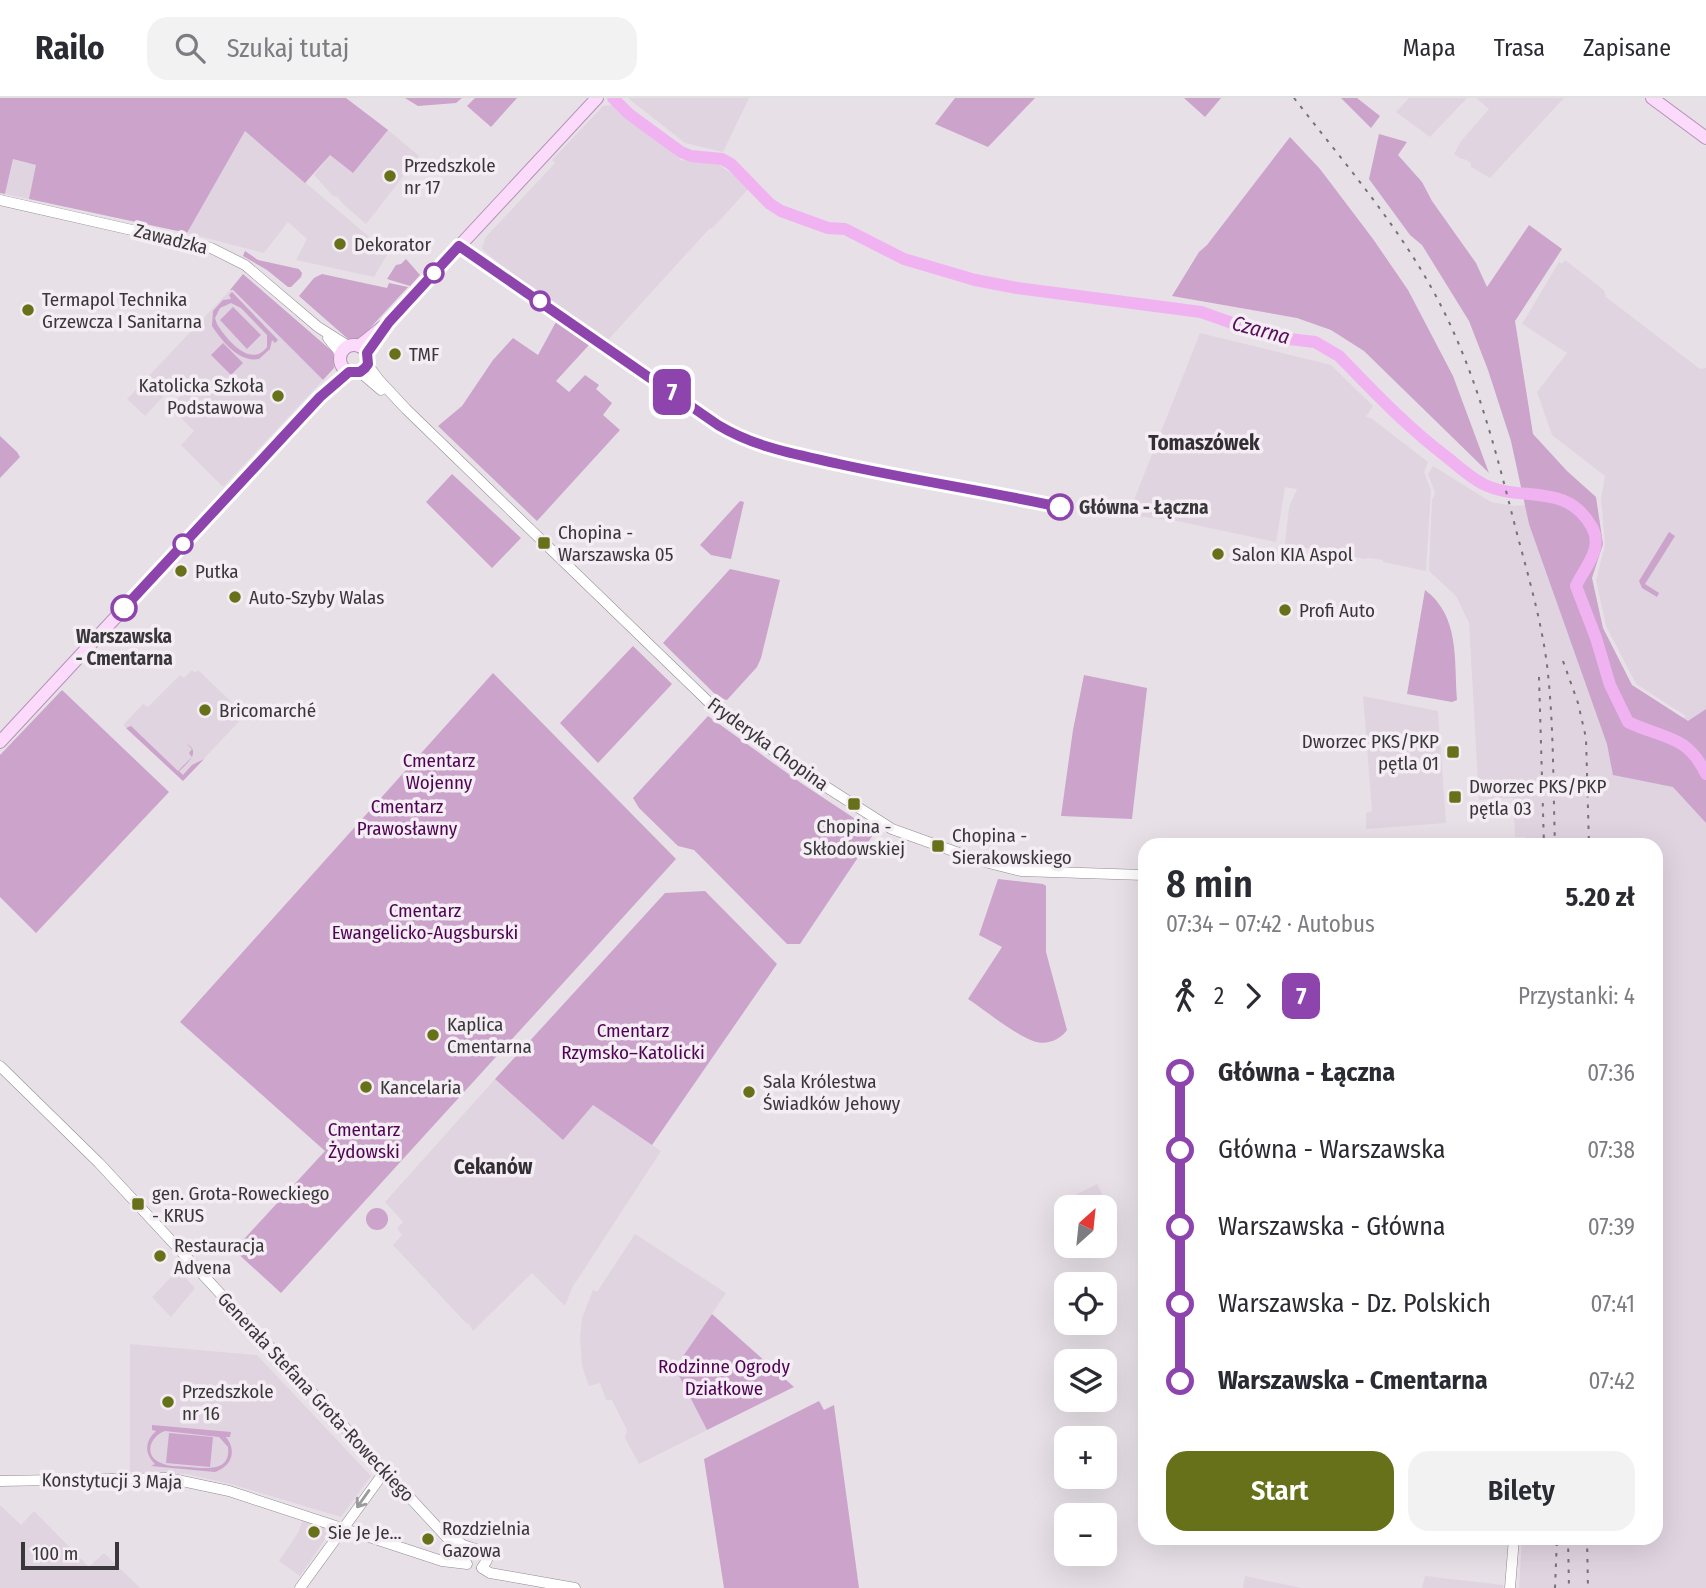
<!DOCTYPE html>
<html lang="pl">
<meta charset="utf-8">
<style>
:root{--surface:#fff;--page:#f2f2f3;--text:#2b2b33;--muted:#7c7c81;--line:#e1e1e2;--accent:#66711a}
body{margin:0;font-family:"Fira Sans Condensed",sans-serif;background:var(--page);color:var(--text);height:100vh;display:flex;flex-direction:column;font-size:26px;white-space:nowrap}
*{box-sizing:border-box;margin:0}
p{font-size:23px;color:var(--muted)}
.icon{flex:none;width:38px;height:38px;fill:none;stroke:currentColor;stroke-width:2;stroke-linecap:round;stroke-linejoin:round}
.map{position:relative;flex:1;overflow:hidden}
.panel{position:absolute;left:1138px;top:740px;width:525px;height:707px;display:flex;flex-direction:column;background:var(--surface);border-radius:21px;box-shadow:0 7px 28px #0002}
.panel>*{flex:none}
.badge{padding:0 14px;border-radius:10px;font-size:24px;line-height:46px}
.needle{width:46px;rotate:27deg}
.fabs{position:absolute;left:1054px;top:1097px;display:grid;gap:14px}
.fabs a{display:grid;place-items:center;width:63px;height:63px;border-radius:14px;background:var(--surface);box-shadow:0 7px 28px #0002;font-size:35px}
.scale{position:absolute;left:21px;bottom:18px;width:98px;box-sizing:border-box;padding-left:7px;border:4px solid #3a373a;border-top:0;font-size:19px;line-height:24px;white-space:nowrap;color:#3a373a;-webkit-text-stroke:5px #f4eef4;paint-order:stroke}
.map>.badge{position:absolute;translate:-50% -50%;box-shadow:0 0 0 4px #fff}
.legs{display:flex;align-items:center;gap:10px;height:77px;padding:0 28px;font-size:23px}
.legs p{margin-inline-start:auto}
.headline{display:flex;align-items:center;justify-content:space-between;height:119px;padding:0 28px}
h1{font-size:38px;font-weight:600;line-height:52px}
.action{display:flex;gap:14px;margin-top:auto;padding:14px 28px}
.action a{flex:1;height:80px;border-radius:21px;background:var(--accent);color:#fff;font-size:28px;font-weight:600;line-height:80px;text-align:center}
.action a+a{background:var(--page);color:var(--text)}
ul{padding:0 28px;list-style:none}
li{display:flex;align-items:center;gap:24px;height:77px;font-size:26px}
li i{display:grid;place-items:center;width:10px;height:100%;margin:0 9px;background:currentColor}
li i::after{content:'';width:18px;height:18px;margin:-9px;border:5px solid;border-radius:50%;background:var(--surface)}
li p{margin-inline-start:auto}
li:first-child i{background:linear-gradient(#0000 50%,currentColor 0)}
li:last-child i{background:linear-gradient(currentColor 50%,#0000 0)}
header{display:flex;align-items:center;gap:42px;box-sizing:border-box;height:98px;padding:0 35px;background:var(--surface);border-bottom:2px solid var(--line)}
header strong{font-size:33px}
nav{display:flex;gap:38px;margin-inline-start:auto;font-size:24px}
.search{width:490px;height:63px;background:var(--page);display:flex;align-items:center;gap:18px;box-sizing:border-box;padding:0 24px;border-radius:21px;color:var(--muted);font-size:26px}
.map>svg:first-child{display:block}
.built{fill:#e0d4e0}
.green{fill:#cba3cb;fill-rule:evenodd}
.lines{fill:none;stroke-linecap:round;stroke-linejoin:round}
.river{stroke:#f1b2f2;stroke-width:12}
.minor-casing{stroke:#908a90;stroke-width:11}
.major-casing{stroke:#b691b6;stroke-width:14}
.minor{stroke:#fff;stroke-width:10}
.major{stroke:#fbdafb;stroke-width:12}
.rail{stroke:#767276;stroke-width:2;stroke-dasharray:3.5 7;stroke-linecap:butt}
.oneway{stroke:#9c9b9c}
.line-1-casing{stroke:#fff;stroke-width:16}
.line-1{stroke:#8e44ad;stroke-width:10}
.poi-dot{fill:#66711a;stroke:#f4eef4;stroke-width:2.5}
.stop-1-dot{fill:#fff;stroke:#8e44ad;stroke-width:3.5}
.labels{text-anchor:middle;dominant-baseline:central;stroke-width:7;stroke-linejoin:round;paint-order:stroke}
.poi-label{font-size:19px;fill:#3a373a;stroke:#f4eef4;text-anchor:start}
.street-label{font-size:19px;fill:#3a373a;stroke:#f4eef4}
.stop-label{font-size:19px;font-weight:bold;fill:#3a373a;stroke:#f4eef4;text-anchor:start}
.park-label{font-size:19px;fill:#500354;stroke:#f4eef4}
.water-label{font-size:21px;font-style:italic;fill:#580e5b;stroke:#f4eef4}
.neighbourhood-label{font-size:21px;font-weight:bold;fill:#332e33;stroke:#f4eef4}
</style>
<header>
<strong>Railo</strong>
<div class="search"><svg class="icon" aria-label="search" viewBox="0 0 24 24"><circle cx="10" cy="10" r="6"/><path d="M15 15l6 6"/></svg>Szukaj tutaj</div>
<nav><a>Mapa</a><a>Trasa</a><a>Zapisane</a></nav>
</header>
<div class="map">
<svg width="1706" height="1490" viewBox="0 0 1706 1490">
<rect width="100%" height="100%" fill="#e7e1e7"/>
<g class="built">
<polygon points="628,0 749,0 723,54 685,45"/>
<polygon points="1409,0 1467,0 1430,39 1396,14"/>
<polygon points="1476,0 1564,0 1490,80 1471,69 1471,65 1464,61 1461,61 1454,56 1461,43 1489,11"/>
<polygon points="612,7 681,62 718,66 750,89 721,121 711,131 710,130 608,242 500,167 482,151 485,140 555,65 552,62 603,8"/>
<polygon points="388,32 419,58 366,126 342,105 338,99 333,98 314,77 330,57 353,75"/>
<polygon points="245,33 388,155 374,179 296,162 307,141 288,124 264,155 187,135"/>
<polygon points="13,61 37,67 29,101 5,96"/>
<polygon points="1565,162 1604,192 1606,199 1700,271 1706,270 1706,1490 1519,1490 1522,1440 1656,1440 1656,747 1526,747 1525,739 1515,739 1513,700 1479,702 1469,525 1456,498 1429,473 1432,402 1435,395 1428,376 1433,368 1491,404 1514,408 1537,406 1584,462 1616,665 1686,618 1636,586 1606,528 1596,482 1605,447 1601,401 1605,378 1552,337 1537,294 1567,255 1522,226 1559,164 1562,166"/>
<polygon points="230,192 232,192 323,282 223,389 181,347 194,333 170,309 182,296 174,287 145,318 127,301"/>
<polygon points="1200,235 1331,267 1373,308 1366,319 1371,320 1428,364 1424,374 1431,392 1426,473 1383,464 1383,462 1370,460 1365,461 1285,446 1289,409 1297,391 1290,390 1285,389 1284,396 1276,444 1177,423 1128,417"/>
<polygon points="192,572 195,575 198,572 245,617 183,683 123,627 143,606 148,609 180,577 184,580"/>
<polygon points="1363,598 1438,613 1446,725 1366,731 1366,715 1372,713"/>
<polygon points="495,981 563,1042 593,1007 661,1053 572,1190 565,1208 532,1175 473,1233 469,1226 466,1225 393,1147 402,1137 397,1130 403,1124 385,1104"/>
<polygon points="1097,1086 1118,1128 1104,1135 1104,1110 1066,1110 1066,1127 1056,1107"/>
<polygon points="635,1136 726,1195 675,1270 707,1332 639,1366 625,1340 627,1332 612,1302 606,1302 600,1285 589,1288 582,1268 580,1241 582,1220 593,1192 597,1194"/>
<polygon points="178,1172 195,1190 171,1219 152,1199"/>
<polygon points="130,1246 257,1257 371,1378 341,1419 234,1387 187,1376 130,1374"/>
<polygon points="0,1407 21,1427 34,1413 89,1469 104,1455 140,1490 0,1490"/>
<polygon points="303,1422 328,1430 330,1434 300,1478 279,1463 298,1435"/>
<polygon points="1245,1478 1302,1490 1243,1490"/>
<polygon points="1425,1478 1503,1487 1503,1490 1422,1490"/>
</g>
<g class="green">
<polygon points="0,0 346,0 388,32 353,75 330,57 305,85 245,33 187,135 29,101 36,67 13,61 5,96 0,95"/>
<polygon points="405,0 462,0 456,5 418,8"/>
<polygon points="475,0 517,0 491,29 467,8"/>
<polygon points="955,0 1035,0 988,49 935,26"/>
<polygon points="1184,0 1221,0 1205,19"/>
<polygon points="1341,0 1357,0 1380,18 1371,30"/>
<polygon points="1379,36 1407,44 1398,57 1422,84 1432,103 1476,165 1487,189 1529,127 1562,151 1515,223 1533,336 1567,373 1596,399 1603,446 1592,480 1603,530 1632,587 1688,623 1706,611 1706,725 1673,689 1613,677 1607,646 1529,426 1511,343 1488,272 1469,223 1422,147 1410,137 1369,81"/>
<polygon points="1290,39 1320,71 1373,141 1408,192 1453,278 1489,375 1364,253 1331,232 1297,220 1172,198 1199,154 1207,147"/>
<polygon points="245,153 258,162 299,171 302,175 301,179 291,189 288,189 267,172 243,158"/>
<polygon points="406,161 420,177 410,188 387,181 396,167 401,166"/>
<polygon points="243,176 333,254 334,270 323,282 233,192 230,192"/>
<polygon points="322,176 387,190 389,185 408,189 360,241 348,241 299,198 314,180"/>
<path d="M232 194 278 242 275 245 272 242 270 251 259 261C239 265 222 243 212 228L213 213 223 202 231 201 229 197ZM231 205 241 210 267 237V249C251 271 226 241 217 226L215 220 220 210Z"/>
<polygon points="233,209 261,237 247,251 220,222"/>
<polygon points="556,224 589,247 556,283 569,294 585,277 599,287 596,291 612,305 603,317 620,332 537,423 438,328 462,308 493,262 513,240 538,257"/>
<polygon points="223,245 243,265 231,277 211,257"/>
<polygon points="0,338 17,354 20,359 0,380"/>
<polygon points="452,376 521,440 492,470 426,404"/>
<polygon points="740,403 744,404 731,461 711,457 700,447"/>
<polygon points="1669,434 1675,438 1645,486 1659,495 1657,499 1642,490 1639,483"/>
<polygon points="730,471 780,482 761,560 757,569 727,602 719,600 663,545"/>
<path d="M1425 492C1460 518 1454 562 1457 602L1452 604 1407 596Z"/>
<polygon points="633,548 672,586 598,665 560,625"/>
<polygon points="493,575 676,761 281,1195 234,1152 325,1053 180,924"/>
<polygon points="1084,577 1147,590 1132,721 1061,718 1073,632"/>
<polygon points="62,592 169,694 36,835 0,799 0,657"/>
<polygon points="708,618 801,685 875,734 800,846 787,846 694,752 678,748 639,710 633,700"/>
<path d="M131 628 178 673 192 659 189 655 192 651 187 646C201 654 188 665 179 673L183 677 192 667 204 661 183 683 126 630Z"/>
<path d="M998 781 1043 786 1046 788V854L1067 932C1060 942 1046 948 1033 943 1014 936 986 913 968 901L1002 849 979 837Z"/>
<polygon points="705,793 777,866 652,1047 593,1007 563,1042 495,981 665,795"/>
<circle cx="377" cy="1121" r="11"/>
<polygon points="712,1216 794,1289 707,1332 675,1270"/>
<polygon points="819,1303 824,1312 834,1307 859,1490 724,1490 704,1361"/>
<path d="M152 1327 231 1334 230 1339H226C237 1353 232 1368 215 1374L151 1368 155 1366C144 1355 145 1343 156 1333L152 1332ZM165 1333 219 1339 228 1349C231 1375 205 1370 188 1369 180 1368 169 1369 161 1365 143 1358 150 1338 165 1333Z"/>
<polygon points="169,1335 213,1339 210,1369 166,1365"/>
</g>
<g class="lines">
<path class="river" d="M613 0 629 16 681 54 691 58 722 61 731 66 770 106 781 113 828 130 845 131 904 161 975 182 1017 190 1201 214 1272 239 1315 244 1339 258C1374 294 1408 330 1448 360 1459 369 1470 379 1483 386 1521 405 1566 383 1592 429 1604 451 1584 470 1576 488L1596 540 1610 587 1628 624C1663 641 1687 636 1706 676"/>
<g class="minor-casing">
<g id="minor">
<polyline points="0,102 211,150 245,167 318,229 348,248"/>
<polyline points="328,240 341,256"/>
<polyline points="367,266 379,282 406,311 719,614 806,676 892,731 981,763 1021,773 1144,777"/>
<polyline points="360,274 381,292"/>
<polyline points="0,968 99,1065 466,1460"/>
<polyline points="0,1383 168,1380 229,1393 442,1463 467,1466"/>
<polyline points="452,1439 463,1447 485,1454 487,1462 482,1470"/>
<polyline points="482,1470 490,1475 575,1490"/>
<polyline points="300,1490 385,1373"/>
<polyline points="1510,1490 1514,1440"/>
</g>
</g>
<g class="major-casing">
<g id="major">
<polyline points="1652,0 1706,40"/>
<circle cx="354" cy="261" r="14"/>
<polyline points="359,248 389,224 597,0"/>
<polyline points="0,644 320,299 350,274"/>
</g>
</g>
<use href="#minor" class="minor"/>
<use href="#major" class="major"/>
<g class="rail">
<path d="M1294 0C1341 61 1393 121 1431 189 1473 264 1494 345 1515 428 1527 474 1541 520 1547 567 1554 627 1553 687 1555 747"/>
<polyline points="1563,563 1578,605 1586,640 1589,747"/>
<polyline points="1539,579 1544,747"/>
<polyline points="1568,1440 1569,1490"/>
<polyline points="1587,1440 1588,1490"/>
<polyline points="1555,1490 1557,1440"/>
</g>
</g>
<defs><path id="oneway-shaft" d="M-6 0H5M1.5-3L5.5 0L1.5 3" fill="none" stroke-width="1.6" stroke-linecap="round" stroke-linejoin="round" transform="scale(1.75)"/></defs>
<use class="oneway" href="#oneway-shaft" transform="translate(363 1401) rotate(125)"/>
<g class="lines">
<g class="line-1-casing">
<path id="line-1" d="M124 510 320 299 349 274H360L365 270 368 266 367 255 389 224 459 148 718 327C756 350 796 356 839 366 912 382 986 393 1060 409"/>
</g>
<use href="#line-1" class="line-1"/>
</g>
<g class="poi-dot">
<circle cx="390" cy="78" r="7"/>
<circle cx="340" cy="146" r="7"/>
<circle cx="28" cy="212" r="7"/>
<circle cx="395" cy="256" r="7"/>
<circle cx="278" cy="298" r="7"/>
<rect x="537" y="438" width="14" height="14" rx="3.5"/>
<circle cx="1218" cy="456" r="7"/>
<circle cx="181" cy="473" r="7"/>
<circle cx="235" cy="499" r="7"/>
<circle cx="1285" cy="512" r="7"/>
<circle cx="205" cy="612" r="7"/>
<rect x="1446" y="647" width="14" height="14" rx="3.5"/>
<rect x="1448" y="692" width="14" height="14" rx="3.5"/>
<rect x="847" y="699" width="14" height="14" rx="3.5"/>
<rect x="931" y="741" width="14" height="14" rx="3.5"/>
<circle cx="433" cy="937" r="7"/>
<circle cx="366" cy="989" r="7"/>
<circle cx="749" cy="994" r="7"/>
<rect x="131" y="1099" width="14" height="14" rx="3.5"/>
<circle cx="160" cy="1158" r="7"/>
<circle cx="168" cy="1304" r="7"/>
<circle cx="314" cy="1434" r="7"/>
<circle cx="428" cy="1441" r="7"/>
</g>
<g class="stop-1-dot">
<circle cx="434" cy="175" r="9"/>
<circle cx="540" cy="203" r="9"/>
<circle cx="1060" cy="409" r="12"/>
<circle cx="183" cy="446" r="9"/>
<circle cx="124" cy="510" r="12"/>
</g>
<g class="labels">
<g class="poi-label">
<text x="404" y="67">Przedszkole<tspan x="404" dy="22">nr 17</tspan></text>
<text x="354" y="146">Dekorator</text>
<text x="42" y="201">Termapol Technika<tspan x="42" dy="22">Grzewcza I Sanitarna</tspan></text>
<text x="409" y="256">TMF</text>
<text x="264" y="287" text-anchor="end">Katolicka Szkoła<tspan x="264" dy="22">Podstawowa</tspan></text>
<text x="558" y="434">Chopina -<tspan x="558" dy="22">Warszawska 05</tspan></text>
<text x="1232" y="456">Salon KIA Aspol</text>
<text x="195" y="473">Putka</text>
<text x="249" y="499">Auto-Szyby Walas</text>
<text x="1299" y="512">Profi Auto</text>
<text x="219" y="612">Bricomarché</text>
<text x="1439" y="643" text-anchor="end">Dworzec PKS/PKP<tspan x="1439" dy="22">pętla 01</tspan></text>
<text x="1469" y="688">Dworzec PKS/PKP<tspan x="1469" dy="22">pętla 03</tspan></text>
<text x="854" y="728" text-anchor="middle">Chopina -<tspan x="854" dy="22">Skłodowskiej</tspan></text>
<text x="952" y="737">Chopina -<tspan x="952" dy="22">Sierakowskiego</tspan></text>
<text x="447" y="926">Kaplica<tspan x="447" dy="22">Cmentarna</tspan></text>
<text x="763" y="983">Sala Królestwa<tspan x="763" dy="22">Świadków Jehowy</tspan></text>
<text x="380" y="989">Kancelaria</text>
<text x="152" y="1095">gen. Grota-Roweckiego<tspan x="152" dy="22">- KRUS</tspan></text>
<text x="174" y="1147">Restauracja<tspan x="174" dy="22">Advena</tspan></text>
<text x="182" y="1293">Przedszkole<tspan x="182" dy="22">nr 16</tspan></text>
<text x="442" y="1430">Rozdzielnia<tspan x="442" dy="22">Gazowa</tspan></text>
<text x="328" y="1434">Sie Je Je...</text>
</g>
<g class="street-label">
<text transform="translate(171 141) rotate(14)">Zawadzka</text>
<text transform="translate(768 646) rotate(36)">Fryderyka Chopina</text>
<text transform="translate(316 1299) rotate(47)">Generała Stefana Grota-Roweckiego</text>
<text transform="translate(112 1383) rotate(1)">Konstytucji 3 Maja</text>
</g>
<g class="stop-label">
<text x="1079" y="409">Główna - Łączna</text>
<text x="124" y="538" text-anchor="middle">Warszawska<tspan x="124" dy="22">- Cmentarna</tspan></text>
</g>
<g class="park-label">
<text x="439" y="662">Cmentarz<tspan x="439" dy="22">Wojenny</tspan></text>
<text x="407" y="708">Cmentarz<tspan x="407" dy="22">Prawosławny</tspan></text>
<text x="425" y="812">Cmentarz<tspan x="425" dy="22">Ewangelicko-Augsburski</tspan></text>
<text x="633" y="932">Cmentarz<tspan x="633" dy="22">Rzymsko–Katolicki</tspan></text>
<text x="364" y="1031">Cmentarz<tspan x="364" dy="22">Żydowski</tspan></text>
<text x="724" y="1268">Rodzinne Ogrody<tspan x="724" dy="22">Działkowe</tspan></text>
</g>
<g class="water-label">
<text transform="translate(1261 232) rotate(15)">Czarna</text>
</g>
<g class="neighbourhood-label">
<text x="1204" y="345">Tomaszówek</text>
<text x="493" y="1069">Cekanów</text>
</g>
</g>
</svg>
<div class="fabs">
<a><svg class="needle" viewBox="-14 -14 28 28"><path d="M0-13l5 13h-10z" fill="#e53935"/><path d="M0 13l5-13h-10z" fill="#7c7c81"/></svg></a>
<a><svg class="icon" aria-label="locate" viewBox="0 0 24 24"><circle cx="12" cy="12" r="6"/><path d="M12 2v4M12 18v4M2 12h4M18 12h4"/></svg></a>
<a><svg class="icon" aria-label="layers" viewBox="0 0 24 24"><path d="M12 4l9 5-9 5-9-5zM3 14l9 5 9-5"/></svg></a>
<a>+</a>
<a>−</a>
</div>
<div class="scale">100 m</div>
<b class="badge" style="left:672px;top:294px;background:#8e44ad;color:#fff">7</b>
<section class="panel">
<div class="headline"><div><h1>8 min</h1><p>07:34 – 07:42 · Autobus</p></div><b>5.20 zł</b></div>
<div class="legs"><svg class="icon" aria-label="walk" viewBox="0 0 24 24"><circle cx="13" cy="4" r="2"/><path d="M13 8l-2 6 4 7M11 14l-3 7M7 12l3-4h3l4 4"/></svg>2<svg class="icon" aria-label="forward" viewBox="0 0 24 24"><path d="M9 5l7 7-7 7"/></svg><b class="badge" style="background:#8e44ad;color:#fff">7</b><p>Przystanki: 4</p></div>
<ul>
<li><i style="color:#8e44ad"></i><b>Główna - Łączna</b><p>07:36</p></li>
<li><i style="color:#8e44ad"></i><span>Główna - Warszawska</span><p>07:38</p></li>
<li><i style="color:#8e44ad"></i><span>Warszawska - Główna</span><p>07:39</p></li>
<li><i style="color:#8e44ad"></i><span>Warszawska - Dz. Polskich</span><p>07:41</p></li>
<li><i style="color:#8e44ad"></i><b>Warszawska - Cmentarna</b><p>07:42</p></li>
</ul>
<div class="action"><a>Start</a><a>Bilety</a></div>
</section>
</div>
